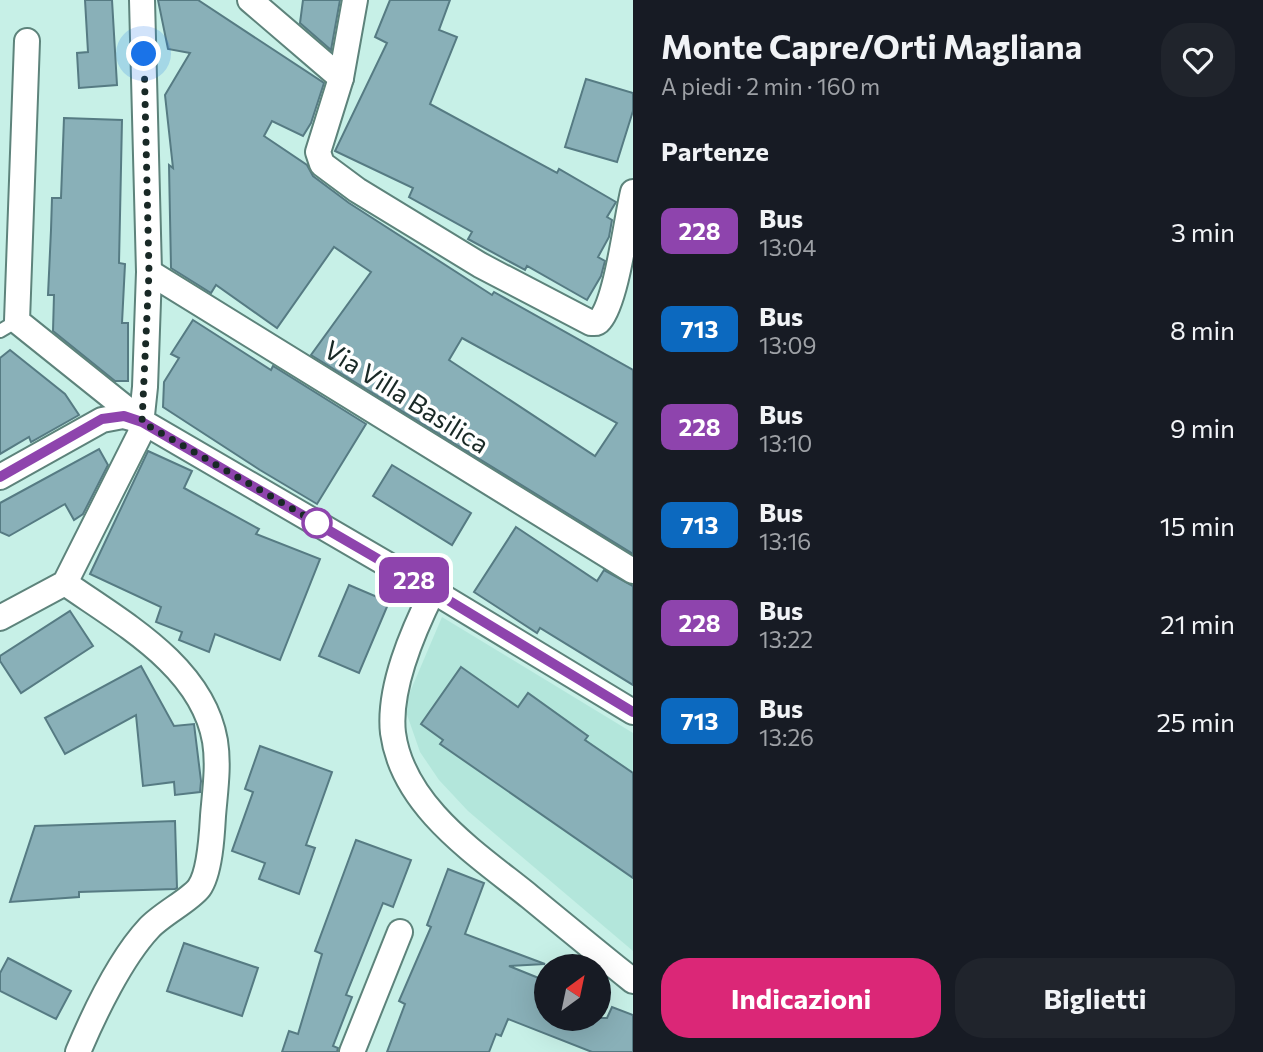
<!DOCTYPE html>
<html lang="it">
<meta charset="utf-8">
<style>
:root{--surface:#171b24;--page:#20242c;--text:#f1f3f6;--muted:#9ea1a6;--accent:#db2777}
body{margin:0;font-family:Commissioner,sans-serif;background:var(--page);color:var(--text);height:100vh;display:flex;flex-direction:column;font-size:26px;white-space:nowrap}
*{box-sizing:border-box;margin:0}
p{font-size:23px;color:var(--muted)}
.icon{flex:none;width:38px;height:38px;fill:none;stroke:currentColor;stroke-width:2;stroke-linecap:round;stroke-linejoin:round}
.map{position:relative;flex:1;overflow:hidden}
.drawer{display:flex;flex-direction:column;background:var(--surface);width:630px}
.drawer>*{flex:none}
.badge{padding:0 14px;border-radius:10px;font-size:24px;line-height:46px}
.needle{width:46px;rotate:33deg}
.buttons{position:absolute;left:534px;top:954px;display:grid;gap:14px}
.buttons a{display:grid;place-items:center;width:77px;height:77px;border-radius:50%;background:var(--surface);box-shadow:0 7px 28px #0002;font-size:35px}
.you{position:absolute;width:35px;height:35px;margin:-18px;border:5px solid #fff;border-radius:50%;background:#1a73e8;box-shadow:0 0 0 10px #1a73e833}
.map>.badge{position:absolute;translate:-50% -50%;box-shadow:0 0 0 4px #fff}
h2{padding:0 28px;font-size:26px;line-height:63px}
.round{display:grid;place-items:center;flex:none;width:74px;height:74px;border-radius:28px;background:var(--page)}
.summary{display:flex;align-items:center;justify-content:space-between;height:119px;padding:0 28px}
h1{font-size:33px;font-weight:700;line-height:52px}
.button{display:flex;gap:14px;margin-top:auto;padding:14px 28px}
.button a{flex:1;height:80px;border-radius:28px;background:var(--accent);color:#fff;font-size:28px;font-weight:700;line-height:80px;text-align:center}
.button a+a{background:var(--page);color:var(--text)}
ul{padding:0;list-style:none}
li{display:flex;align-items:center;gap:21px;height:98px;padding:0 28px}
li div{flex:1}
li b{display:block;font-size:26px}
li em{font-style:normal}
li .badge{min-width:77px;font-weight:700;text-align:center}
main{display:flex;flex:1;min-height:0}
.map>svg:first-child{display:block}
.built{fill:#b3e6db}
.building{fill:#89b0b8;stroke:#567b83;stroke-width:2;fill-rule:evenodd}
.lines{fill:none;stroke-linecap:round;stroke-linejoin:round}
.service-casing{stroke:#5d837b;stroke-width:16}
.minor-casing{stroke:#5d837b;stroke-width:28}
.service{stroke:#fff;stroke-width:12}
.minor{stroke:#fff;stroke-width:24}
.line-casing{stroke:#fff;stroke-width:16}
.line{stroke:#8e44ad;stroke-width:10}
.walk{stroke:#192926;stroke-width:7;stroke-dasharray:0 12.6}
.stop-dot{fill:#fff;stroke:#8e44ad;stroke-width:3.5}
.labels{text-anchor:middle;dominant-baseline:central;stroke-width:7;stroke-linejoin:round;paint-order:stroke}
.street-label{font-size:26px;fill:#192926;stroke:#fff}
</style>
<main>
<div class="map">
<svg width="633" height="1052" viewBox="0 0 633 1052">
<rect width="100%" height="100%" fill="#c7f0e7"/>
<polygon class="built" points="442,617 633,733 633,951 468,811 439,780 420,752 404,706"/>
<g class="building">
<polygon points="85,0 112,0 117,85 79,88 77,53 88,52"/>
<path d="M158 0H198L324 83 311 123 303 136 272 121 264 136 307 165 313 176 349 203 492 295 494 292 633 370V554L311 355 371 272 334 247 277 328 216 285 211 293 171 268 169 165 173 168 165 95 190 53 168 49ZM462 338 617 423 595 456 449 360Z"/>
<polygon points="303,0 340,0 331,50 300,23"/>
<polygon points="390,0 450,0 439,30 457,37 430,104 557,173 559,169 616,202 607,217 612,220 609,237 598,257 605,261 601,276 587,300 527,266 525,270 468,239 472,232 409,197 413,188 335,151 387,43 375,37"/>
<polygon points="586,79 633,93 633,111 617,162 565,147"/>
<polygon points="64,118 122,120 119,263 125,264 122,323 128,323 128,381 115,381 53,331 54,295 48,295 51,230 52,198 61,198"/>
<polygon points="193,320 271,370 273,366 366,424 317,504 260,470 163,407 164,382 179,358 171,354"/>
<polygon points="10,350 65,394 79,415 31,442 29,437 0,454 0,358"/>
<polygon points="99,449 108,465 83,514 74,520 65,504 9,536 0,532 0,503"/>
<polygon points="148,451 192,471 184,488 259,529 256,534 320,559 280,660 215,634 209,652 179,640 182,632 156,622 161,607 90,574"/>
<polygon points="392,465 471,513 452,545 373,496"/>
<polygon points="516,527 597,581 604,570 633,586 633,685 540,628 537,633 474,592"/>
<polygon points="349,585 389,602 359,673 319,656"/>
<polygon points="70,611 93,646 21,693 0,661 0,656"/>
<polygon points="141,666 174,726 194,724 201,781 200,792 175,795 174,782 143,786 136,715 65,754 45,718"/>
<polygon points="461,667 518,707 528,693 588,736 585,740 633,773 633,878 440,744 443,740 421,724"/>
<polygon points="260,746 332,772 306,845 315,848 299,894 259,879 265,863 232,851 253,792 245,789"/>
<polygon points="175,821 177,888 175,889 79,892 79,897 10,902 35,826"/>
<polygon points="356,840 411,860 393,907 383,903 346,995 352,997 333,1046 338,1048 337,1052 282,1052 289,1031 298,1034 322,954 315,951"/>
<polygon points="448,869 484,883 465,934 545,964 509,966 546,981 546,1018 607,1018 612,1007 633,1015 633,1052 592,1052 508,1019 501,1036 496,1034 489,1052 387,1052 405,1004 399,1001 431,927 427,925"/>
<polygon points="184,943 258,968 242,1016 167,991"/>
<polygon points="8,958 71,991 56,1019 0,991 0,973"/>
</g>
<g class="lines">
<g class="service-casing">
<polyline id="service" points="0,331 17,321"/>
</g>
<g class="minor-casing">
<g id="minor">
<polyline points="250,0 341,78"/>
<path d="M355 0 341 78 318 152 322 164 357 190 480 265 591 323C596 323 597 324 600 320 617 300 626 221 633 192"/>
<polyline points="27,41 17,321 143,422 433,591 633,712"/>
<polyline points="149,272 633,571"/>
<polyline points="0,477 102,420 123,416 142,421"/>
<path d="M65 583C122 623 202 666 215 741 219 766 215 791 213 816 212 834 210 873 199 888 190 900 162 914 149 928 121 958 94 1014 78 1052"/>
<path d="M433 591C413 631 388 688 393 733 403 807 477 854 530 897 564 925 598 953 633 981"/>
<polyline points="0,618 65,583 140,434 145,387 149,272 142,0"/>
<polyline points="352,1052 400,932"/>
</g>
</g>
<use href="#service" class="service"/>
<use href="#minor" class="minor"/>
</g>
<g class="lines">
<g class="line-casing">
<polyline id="line" points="0,477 102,419 124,416 142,422 433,591 633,712"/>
</g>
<use href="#line" class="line"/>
<polyline class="walk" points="144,54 149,272 142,422 319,524 317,523"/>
</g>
<circle class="stop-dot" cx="317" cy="523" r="14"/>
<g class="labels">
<g class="street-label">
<text transform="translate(407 396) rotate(32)">Via Villa Basilica</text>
</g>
</g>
</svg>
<div class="buttons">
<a><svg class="needle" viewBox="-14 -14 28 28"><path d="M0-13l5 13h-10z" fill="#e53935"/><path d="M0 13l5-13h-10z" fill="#9ea1a6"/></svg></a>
</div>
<div class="you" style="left:144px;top:54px"></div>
<b class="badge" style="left:414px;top:580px;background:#8e44ad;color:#fff">228</b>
</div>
<section class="drawer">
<div class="summary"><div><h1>Monte Capre/Orti Magliana</h1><p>A piedi · 2 min · 160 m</p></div><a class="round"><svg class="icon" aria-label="heart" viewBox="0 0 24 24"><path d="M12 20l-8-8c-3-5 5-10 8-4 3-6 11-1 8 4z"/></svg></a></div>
<h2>Partenze</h2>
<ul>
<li><span class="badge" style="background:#8e44ad;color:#fff">228</span><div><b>Bus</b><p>13:04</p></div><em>3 min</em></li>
<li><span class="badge" style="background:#0c69bf;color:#fff">713</span><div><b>Bus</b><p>13:09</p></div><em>8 min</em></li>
<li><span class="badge" style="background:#8e44ad;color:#fff">228</span><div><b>Bus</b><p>13:10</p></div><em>9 min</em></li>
<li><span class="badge" style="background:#0c69bf;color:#fff">713</span><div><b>Bus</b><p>13:16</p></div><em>15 min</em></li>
<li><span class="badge" style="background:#8e44ad;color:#fff">228</span><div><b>Bus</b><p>13:22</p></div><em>21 min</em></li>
<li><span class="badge" style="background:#0c69bf;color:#fff">713</span><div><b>Bus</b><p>13:26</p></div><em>25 min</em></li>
</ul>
<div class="button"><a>Indicazioni</a><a>Biglietti</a></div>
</section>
</main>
